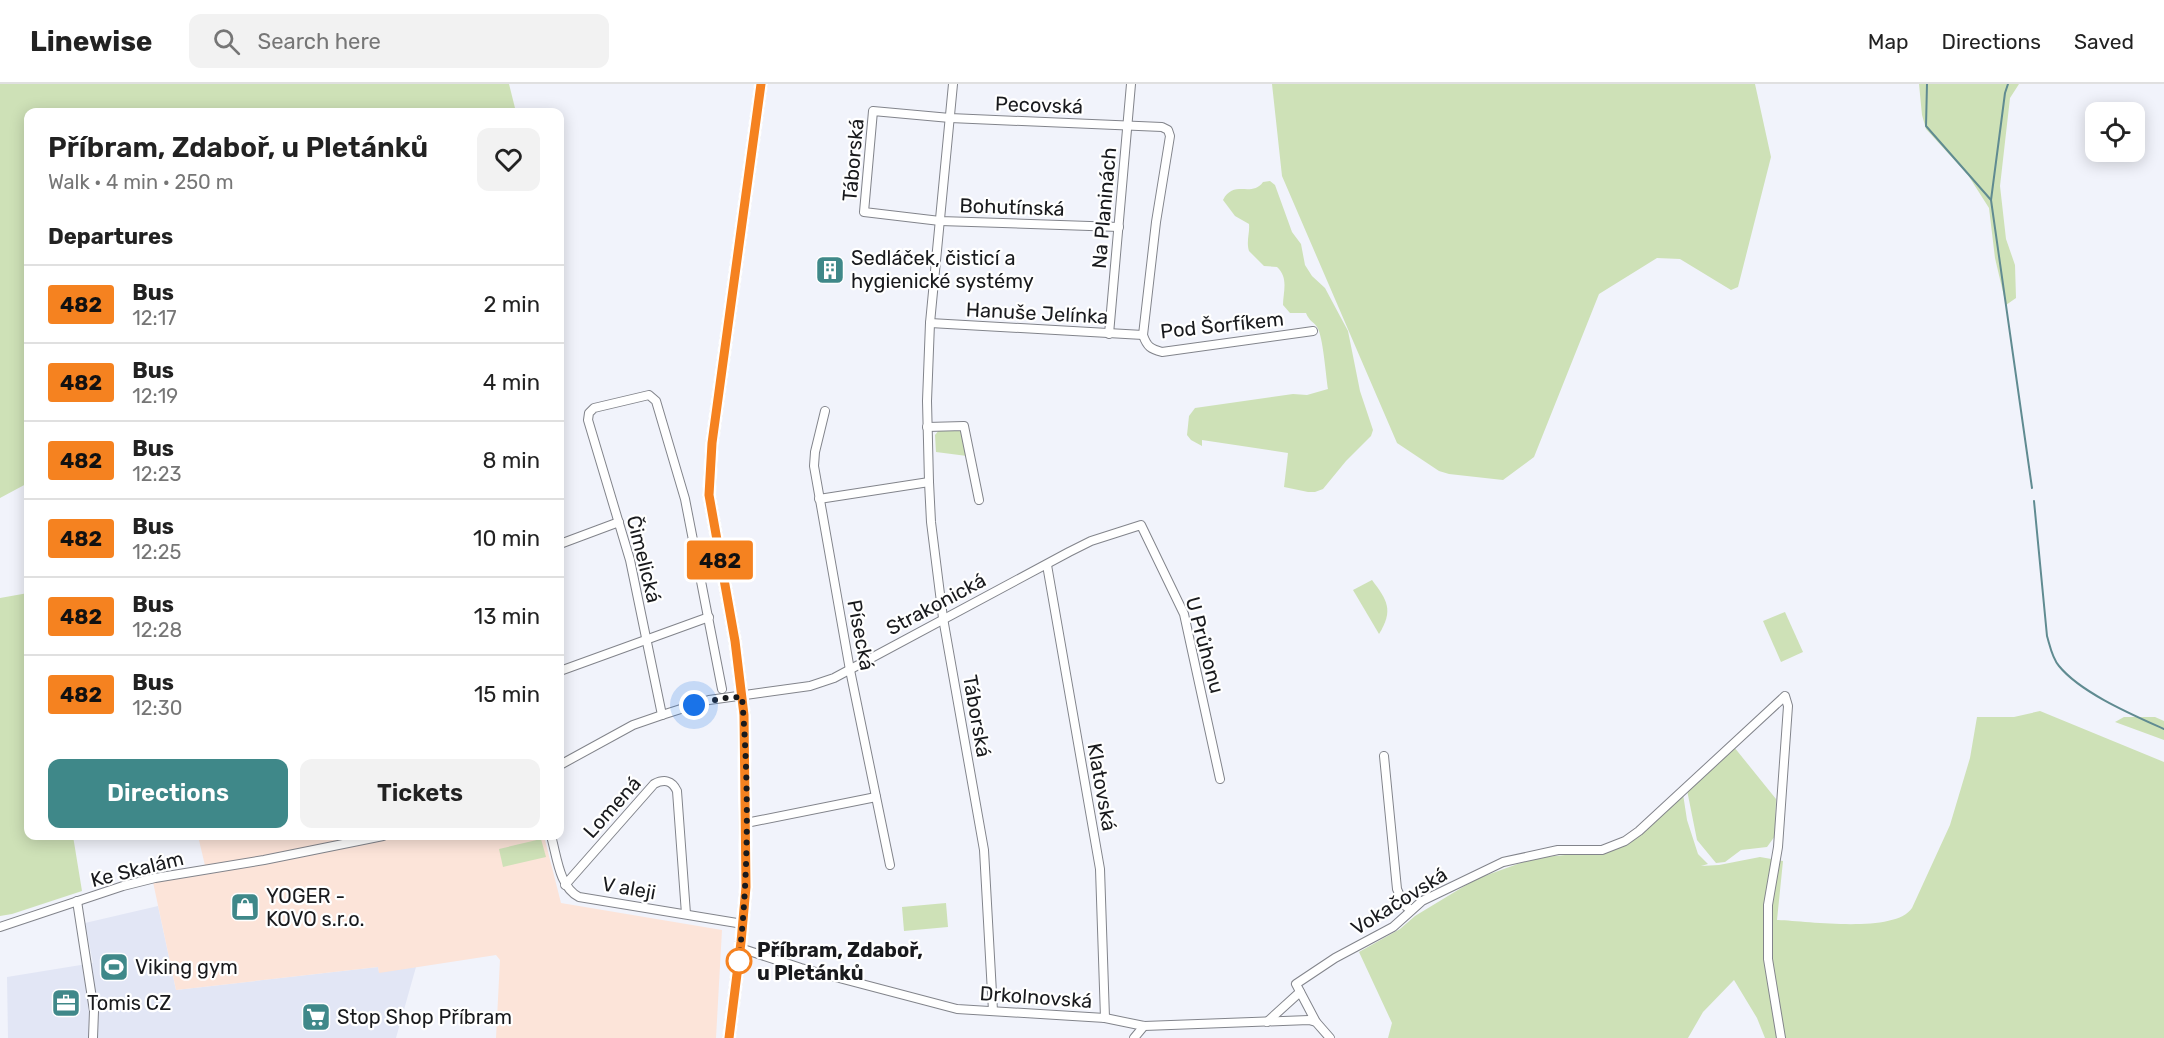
<!DOCTYPE html>
<meta charset="utf-8">
<style>
:root{--surface:#fff;--page:#f2f2f2;--text:#222;--muted:#767676;--line:#e0e0e0;--accent:#3f8889}
body{margin:0;font-family:Rubik,sans-serif;background:var(--page);color:var(--text);height:100vh;display:flex;flex-direction:column;font-size:22px;white-space:nowrap}
*{box-sizing:border-box;margin:0}
p{font-size:20px;color:var(--muted)}
.icon{flex:none;width:33px;height:33px;fill:none;stroke:currentColor;stroke-width:2;stroke-linecap:round;stroke-linejoin:round}
.map{position:relative;flex:1;overflow:hidden}
.details{position:absolute;left:24px;top:24px;width:540px;height:732px;display:flex;flex-direction:column;background:var(--surface);border-radius:12px;box-shadow:0 3px 15px #0003}
.details>*{flex:none}
.badge{padding:0 12px;border-radius:4px;font-size:21px;line-height:39px}
.fabs{position:absolute;left:2085px;top:18px;display:grid;gap:12px}
.fabs a{display:grid;place-items:center;width:60px;height:60px;border-radius:12px;background:var(--surface);box-shadow:0 3px 15px #0003;font-size:30px}
.you{position:absolute;width:30px;height:30px;margin:-15px;border:4px solid #fff;border-radius:50%;background:#1a73e8;box-shadow:0 0 0 9px #1a73e833}
.map>.badge{position:absolute;translate:-50% -50%;box-shadow:0 0 0 3px #fff}
h2{padding:0 24px;font-size:22px;line-height:54px}
.round{display:grid;place-items:center;flex:none;width:63px;height:63px;border-radius:12px;background:var(--page)}
.summary{display:flex;align-items:center;justify-content:space-between;height:102px;padding:0 24px}
h1{font-size:28px;font-weight:600;line-height:45px}
.primary-button{display:flex;gap:12px;margin-top:auto;padding:12px 24px}
.primary-button a{flex:1;height:69px;border-radius:12px;background:var(--accent);color:#fff;font-size:24px;font-weight:600;line-height:69px;text-align:center}
.primary-button a+a{background:var(--page);color:var(--text)}
ul{padding:0;list-style:none}
li{display:flex;align-items:center;gap:18px;height:78px;padding:0 24px;border-top:2px solid var(--line)}
li div{flex:1}
li b{display:block;font-size:22px}
li em{font-style:normal}
li .badge{min-width:66px;font-weight:700;text-align:center}
header{display:flex;align-items:center;gap:36px;box-sizing:border-box;height:84px;padding:0 30px;background:var(--surface);border-bottom:2px solid var(--line)}
header strong{font-size:28px}
nav{display:flex;gap:33px;margin-inline-start:auto;font-size:21px}
.search{width:420px;height:54px;background:var(--page);display:flex;align-items:center;gap:15px;box-sizing:border-box;padding:0 21px;border-radius:12px;color:var(--muted);font-size:22px}
.map>svg:first-child{display:block}
.built{fill:#e2e6f5}
.industrial{fill:#fce4d9}
.green{fill:#cee1b7}
.lines{fill:none;stroke-linecap:round;stroke-linejoin:round}
.stream{stroke:#608b91;stroke-width:2}
.street-casing{stroke:#82848b;stroke-width:10}
.secondary-casing{stroke:#82848b;stroke-width:13}
.street{stroke:#fff;stroke-width:8}
.secondary{stroke:#f8e1f1;stroke-width:10}
.line-casing{stroke:#fff;stroke-width:14}
.line{stroke:#f58220;stroke-width:9}
.walk{stroke:#191a1d;stroke-width:6;stroke-dasharray:0 10.8}
.stop-dot{fill:#fff;stroke:#f58220;stroke-width:3}
.labels{text-anchor:middle;dominant-baseline:central;stroke-width:4.5;stroke-linejoin:round;paint-order:stroke}
.street-label{font-size:20px;fill:#191a1d;stroke:#fff}
.poi-label{font-size:20px;fill:#191a1d;stroke:#fff;text-anchor:start}
.stop-label{font-size:20px;font-weight:bold;fill:#191a1d;stroke:#fff;text-anchor:start}
</style>
<header>
<strong>Linewise</strong>
<div class="search"><svg class="icon" aria-label="search" viewBox="0 0 24 24"><circle cx="10" cy="10" r="6"/><path d="M15 15l6 6"/></svg>Search here</div>
<nav><a>Map</a><a>Directions</a><a>Saved</a></nav>
</header>
<div class="map">
<svg width="2164" height="954" viewBox="0 0 2164 954">
<rect width="100%" height="100%" fill="#f1f3fb"/>
<polygon class="built" points="158,822 176,906 378,883 379,888 416,883 396,954 8,954 7,893 93,879 85,839"/>
<polygon class="industrial" points="198,752 544,752 561,819 722,846 716,954 496,954 500,876 496,871 379,889 378,883 176,906 153,798 207,790"/>
<g class="green">
<polygon points="0,0 509,0 516,28 28,28 28,399 0,414"/>
<polygon points="1272,0 1755,0 1771,73 1738,203 1731,206 1680,175 1657,174 1599,210 1534,373 1503,396 1449,390 1439,387 1397,359 1282,92"/>
<polygon points="1919,0 2019,0 2010,14 2000,102 2006,155 2015,181 2016,214 2006,221 1995,174 1989,124 1968,91 1926,45 1922,31"/>
<path d="M1270 97 1275 101 1292 148 1301 160 1305 181 1312 192 1325 204 1348 247 1360 307 1373 346 1371 352 1346 377 1323 405 1315 408H1308L1284 403 1288 369 1202 356V362L1191 356 1187 351 1189 332 1195 324 1293 310 1307 311 1328 305C1326 293 1323 251 1317 243 1314 238 1309 237 1306 229H1290L1283 221C1283 208 1289 194 1277 183L1264 182 1249 167C1246 157 1250 149 1249 140L1235 132 1223 116C1234 95 1252 114 1263 98Z"/>
<polygon points="959,345 962,349 967,372 936,368 935,351 939,346"/>
<path d="M1372 496C1387 516 1394 526 1379 550L1353 506Z"/>
<polygon points="28,509 28,752 73,752 82,807 12,830 0,832 0,514"/>
<polygon points="1785,528 1803,568 1781,578 1763,537"/>
<path d="M2040 627 2164 678V954H1765L1757 934 1734 896 1703 928 1688 954H1388L1392 939 1359 868 1400 845 1415 832 1476 795 1534 774 1596 768 1612 763H1624V760L1683 710 1687 736 1698 770 1708 780 1701 782 1719 781 1760 773 1783 777 1777 836C1807 837 1895 850 1912 824L1950 741 1970 674 1977 633H2014Z"/>
<polygon points="2124,633 2155,633 2164,637 2164,656 2115,638"/>
<polygon points="1734,663 1776,715 1775,752 1767,763 1741,766 1725,778 1716,779 1697,756 1687,706"/>
<polygon points="541,755 546,773 503,783 499,765"/>
<polygon points="946,819 948,843 904,847 902,823"/>
</g>
<g class="lines">
<g class="stream">
<polyline points="1927,0 1926,42 1991,116 2032,404"/>
<polyline points="1991,116 2005,9 2008,0"/>
<path d="M2034 417 2047 552C2050 562 2052 574 2059 582 2081 609 2133 631 2164 645"/>
</g>
<g class="street-casing">
<g id="street">
<polyline points="953,0 930,239 927,317 929,398 931,438 943,534 984,766 993,927"/>
<path d="M1119 143 940 137 864 128 873 27 950 34 1162 43 1168 46 1170 52 1156 138 1143 251C1147 263 1151 265 1162 268L1313 247"/>
<polyline points="930,239 1143,251"/>
<polyline points="1109,250 1131,0"/>
<polyline points="825,327 815,368 814,382 850,586 890,781"/>
<polyline points="927,343 964,342 979,416"/>
<polyline points="819,415 929,398"/>
<polyline points="560,460 619,438"/>
<polyline points="1047,481 1100,785 1105,934"/>
<polyline points="560,587 709,533"/>
<polyline points="662,631 630,476 588,336 589,329 594,324 649,311 656,317 685,415 722,605"/>
<polyline points="1384,672 1397,805 1404,821 1411,826"/>
<polyline points="560,681 633,641 662,631 709,616 810,602 834,594 1069,468 1091,457 1141,441 1184,530 1220,695"/>
<polyline points="746,739 876,713"/>
<path d="M551 752C557 772 559 803 579 813L743 840"/>
<path d="M565 801 654 700C664 695 672 696 677 707L686 830"/>
<polyline points="77,817 94,927 93,954"/>
<polyline points="0,843 123,802 155,794 264,776 383,752"/>
<polyline points="740,864 801,884 957,925 1105,934 1144,942 1309,936 1316,938 1330,954"/>
<polyline points="1267,938 1300,908"/>
<polyline points="1316,938 1296,900 1335,874 1393,843 1422,817 1503,778 1558,766 1602,766 1625,757 1639,747 1785,612 1788,622 1778,763 1768,821 1768,875 1781,954"/>
<polyline points="1134,954 1144,942"/>
</g>
</g>
<g class="secondary-casing">
<polyline id="secondary" points="729,954 741,858 746,803 744,631 735,557 709,411 712,359 761,0"/>
</g>
<use href="#street" class="street"/>
<use href="#secondary" class="secondary"/>
</g>
<g class="lines">
<g class="line-casing">
<polyline id="line" points="729,954 741,858 746,803 744,631 735,557 709,411 712,359 761,0"/>
</g>
<use href="#line" class="line"/>
<path class="walk" d="M694 621 724 614 742 613C749 700 749 797 738 883L739 877"/>
</g>
<defs>
<g id="building-square" transform="scale(1.5)"><rect x="-9" y="-9" width="18" height="18" rx="4" fill="#3f8889" stroke="#fff"/><path d="M-4-6H4V6H1V3H-1V6H-4ZM-2.5-4.3h1.7v1.8h-1.7ZM.8-4.3h1.7v1.8H.8ZM-2.5-1h1.7V.8h-1.7ZM.8-1h1.7V.8H.8Z" fill="#fff"/></g>
<g id="shop-square" transform="scale(1.5)"><rect x="-9" y="-9" width="18" height="18" rx="4" fill="#3f8889" stroke="#fff"/><path d="M-5-2.5h2.3a2.7 3.5 0 0 1 5.4 0H5L5.5 6h-11ZM-1.5-2.5h3a1.5 2.3 0 0 0-3 0Z" fill="#fff"/></g>
<g id="stadium-square" transform="scale(1.5)"><rect x="-9" y="-9" width="18" height="18" rx="4" fill="#3f8889" stroke="#fff"/><path d="M0-5a6.5 5 0 1 0 0 10a6.5 5 0 1 0 0-10ZM-3.5-1.8h7v3.6h-7Z" fill="#fff"/></g>
<g id="office-square" transform="scale(1.5)"><rect x="-9" y="-9" width="18" height="18" rx="4" fill="#3f8889" stroke="#fff"/><path d="M-6-3h4V-5.5h4V-3h4V5H-6ZM-1-4.5V-3h2v-1.5ZM-6 0V1H6V0Z" fill="#fff"/></g>
<g id="supermarket-square" transform="scale(1.5)"><rect x="-9" y="-9" width="18" height="18" rx="4" fill="#3f8889" stroke="#fff"/><path d="M-6-5.5h2.5l.6 2H6L4.5 2H-2.5L-4.4-4H-6ZM-1.5 3.2a1.3 1.3 0 1 0 .1 0ZM3 3.2a1.3 1.3 0 1 0 .1 0Z" fill="#fff"/></g>
</defs>
<g fill-rule="evenodd">
<use href="#building-square" x="830" y="186"/>
<use href="#shop-square" x="245" y="823"/>
<use href="#stadium-square" x="114" y="883"/>
<use href="#office-square" x="66" y="919"/>
<use href="#supermarket-square" x="316" y="933"/>
</g>
<circle class="stop-dot" cx="739" cy="877" r="12"/>
<g class="labels">
<g class="street-label">
<text transform="translate(1039 21) rotate(2)">Pecovská</text>
<text transform="translate(853 76) rotate(-85)">Táborská</text>
<text transform="translate(1012 123) rotate(2)">Bohutínská</text>
<text transform="translate(1104 124) rotate(-85)">Na Planinách</text>
<text transform="translate(1037 229) rotate(3)">Hanuše Jelínka</text>
<text transform="translate(1222 241) rotate(-6)">Pod Šorfíkem</text>
<text transform="translate(644 475) rotate(76)">Čimelická</text>
<text transform="translate(936 520) rotate(-28)">Strakonická</text>
<text transform="translate(861 551) rotate(79)">Písecká</text>
<text transform="translate(1205 561) rotate(75)">U Průhonu</text>
<text transform="translate(977 632) rotate(80)">Táborská</text>
<text transform="translate(1102 703) rotate(80)">Klatovská</text>
<text transform="translate(612 723) rotate(-48)">Lomená</text>
<text transform="translate(137 785) rotate(-14)">Ke Skalám</text>
<text transform="translate(629 804) rotate(10)">V aleji</text>
<text transform="translate(1399 817) rotate(-32)">Vokačovská</text>
<text transform="translate(1036 913) rotate(4)">Drkolnovská</text>
</g>
<g class="poi-label">
<text x="851" y="174">Sedláček, čisticí a<tspan x="851" dy="23">hygienické systémy</tspan></text>
<text x="266" y="812">YOGER -<tspan x="266" dy="23">KOVO s.r.o.</tspan></text>
<text x="135" y="883">Viking gym</text>
<text x="87" y="919">Tomis CZ</text>
<text x="337" y="933">Stop Shop Příbram</text>
</g>
<g class="stop-label">
<text x="757" y="866">Příbram, Zdaboř,<tspan x="757" dy="23">u Pletánků</tspan></text>
</g>
</g>
</svg>
<div class="fabs">
<a><svg class="icon" aria-label="locate" viewBox="0 0 24 24"><circle cx="12" cy="12" r="6"/><path d="M12 2v4M12 18v4M2 12h4M18 12h4"/></svg></a>
</div>
<div class="you" style="left:694px;top:621px"></div>
<b class="badge" style="left:720px;top:476px;background:#f58220;color:#111">482</b>
<section class="details">
<div class="summary"><div><h1>Příbram, Zdaboř, u Pletánků</h1><p>Walk · 4 min · 250 m</p></div><a class="round"><svg class="icon" aria-label="heart" viewBox="0 0 24 24"><path d="M12 20l-8-8c-3-5 5-10 8-4 3-6 11-1 8 4z"/></svg></a></div>
<h2>Departures</h2>
<ul>
<li><span class="badge" style="background:#f58220;color:#111">482</span><div><b>Bus</b><p>12:17</p></div><em>2 min</em></li>
<li><span class="badge" style="background:#f58220;color:#111">482</span><div><b>Bus</b><p>12:19</p></div><em>4 min</em></li>
<li><span class="badge" style="background:#f58220;color:#111">482</span><div><b>Bus</b><p>12:23</p></div><em>8 min</em></li>
<li><span class="badge" style="background:#f58220;color:#111">482</span><div><b>Bus</b><p>12:25</p></div><em>10 min</em></li>
<li><span class="badge" style="background:#f58220;color:#111">482</span><div><b>Bus</b><p>12:28</p></div><em>13 min</em></li>
<li><span class="badge" style="background:#f58220;color:#111">482</span><div><b>Bus</b><p>12:30</p></div><em>15 min</em></li>
</ul>
<div class="primary-button"><a>Directions</a><a>Tickets</a></div>
</section>
</div>
